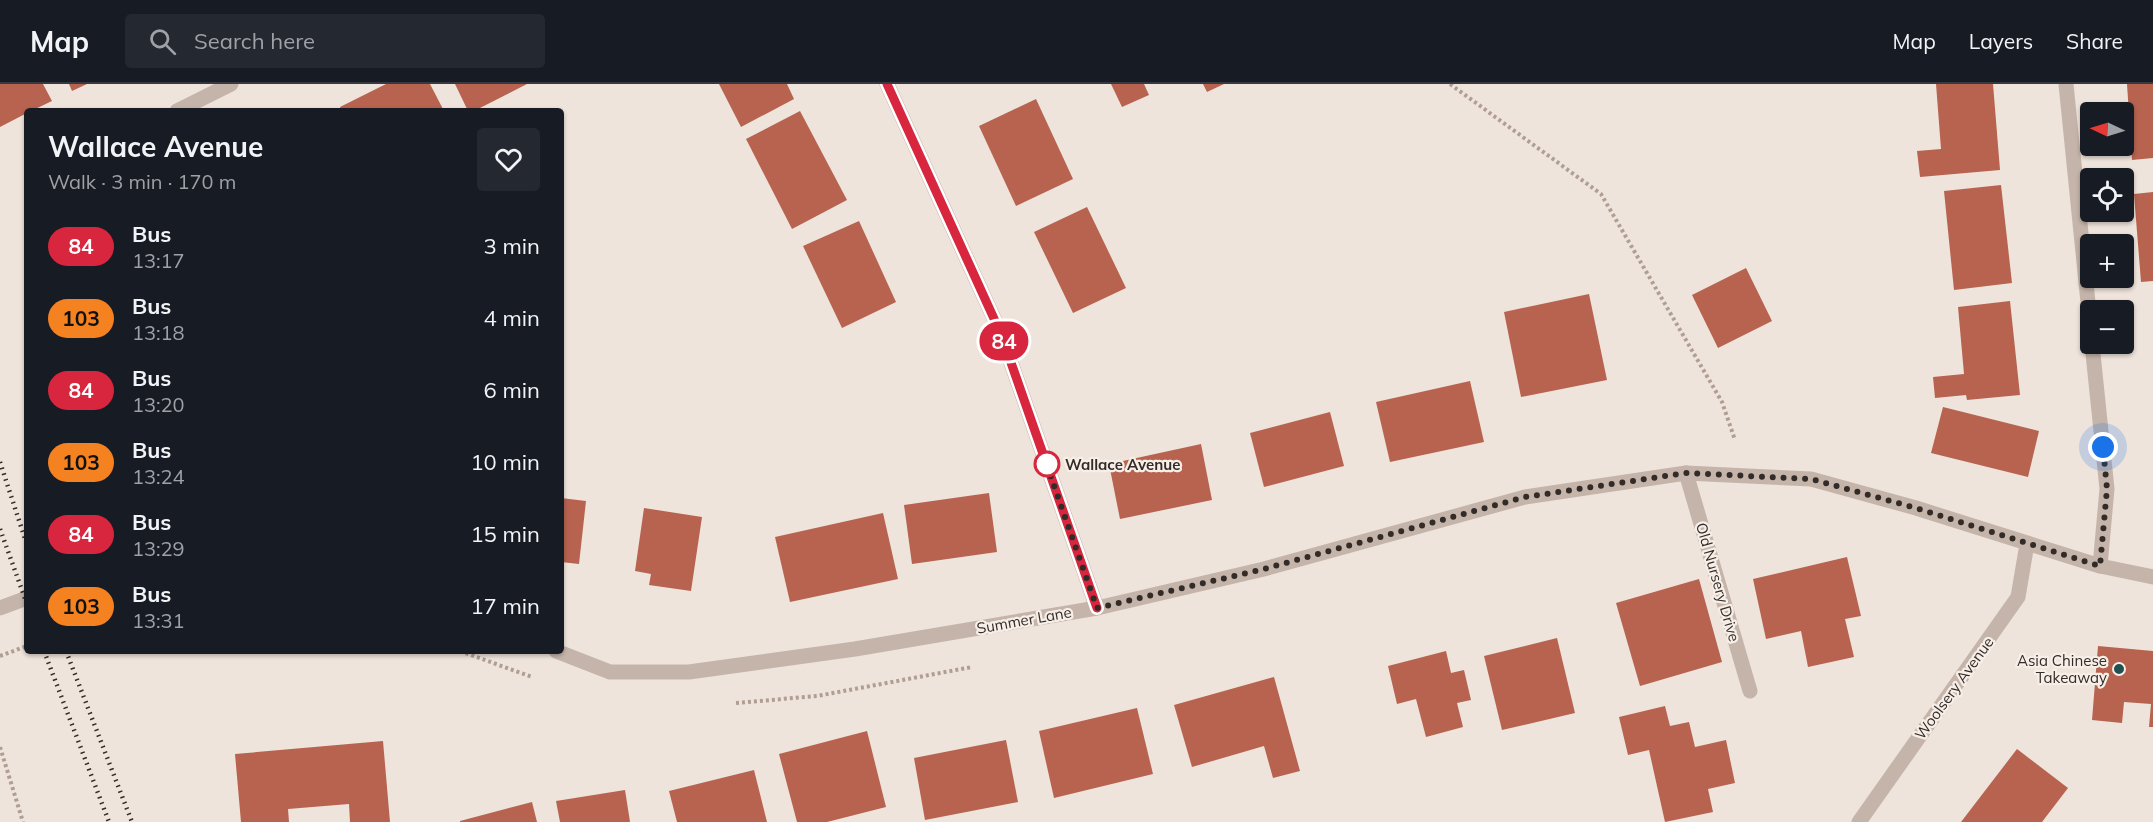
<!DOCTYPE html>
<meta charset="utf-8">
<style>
:root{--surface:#171b24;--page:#242831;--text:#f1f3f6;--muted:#9ea1a6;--line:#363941}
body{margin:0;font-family:Mulish,sans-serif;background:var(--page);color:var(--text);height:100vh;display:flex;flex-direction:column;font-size:22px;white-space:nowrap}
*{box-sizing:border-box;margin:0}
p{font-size:20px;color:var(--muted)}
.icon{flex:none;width:33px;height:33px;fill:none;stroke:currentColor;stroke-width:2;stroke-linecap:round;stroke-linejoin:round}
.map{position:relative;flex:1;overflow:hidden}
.details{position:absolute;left:24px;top:24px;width:540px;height:546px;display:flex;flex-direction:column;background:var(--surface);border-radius:6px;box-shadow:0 2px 4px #0004}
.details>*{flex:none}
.badge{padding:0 12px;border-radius:20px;font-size:21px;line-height:39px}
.needle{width:39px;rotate:274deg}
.fabs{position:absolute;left:2080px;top:18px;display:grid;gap:12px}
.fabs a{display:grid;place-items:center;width:54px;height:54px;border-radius:6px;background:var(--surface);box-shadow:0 2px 4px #0004;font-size:30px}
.you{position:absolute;width:30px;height:30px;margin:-15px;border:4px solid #fff;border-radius:50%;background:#1a73e8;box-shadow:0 0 0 9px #1a73e833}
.map>.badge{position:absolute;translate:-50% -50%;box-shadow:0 0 0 3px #fff}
.round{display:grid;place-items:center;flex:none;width:63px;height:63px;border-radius:6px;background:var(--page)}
.summary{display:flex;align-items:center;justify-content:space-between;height:102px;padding:0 24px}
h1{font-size:28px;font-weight:700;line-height:45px}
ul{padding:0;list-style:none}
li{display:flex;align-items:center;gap:18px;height:72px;padding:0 24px}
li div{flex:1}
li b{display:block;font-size:22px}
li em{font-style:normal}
li .badge{min-width:66px;font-weight:700;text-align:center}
header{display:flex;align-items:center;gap:36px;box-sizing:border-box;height:84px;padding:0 30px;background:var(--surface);border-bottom:2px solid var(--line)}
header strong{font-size:28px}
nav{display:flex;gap:33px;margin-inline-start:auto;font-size:21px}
.search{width:420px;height:54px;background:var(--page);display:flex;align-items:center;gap:15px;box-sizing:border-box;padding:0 21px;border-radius:6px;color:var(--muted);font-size:22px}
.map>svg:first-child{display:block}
.building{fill:#b76350}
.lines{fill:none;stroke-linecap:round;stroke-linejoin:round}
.path{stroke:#b19e93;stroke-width:4;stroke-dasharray:3 3;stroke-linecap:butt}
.minor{stroke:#c5b4a9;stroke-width:15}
.rail{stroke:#332b28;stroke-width:4.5;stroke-dasharray:1.5 4.5;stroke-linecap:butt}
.line-casing{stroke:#fff;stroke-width:14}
.line{stroke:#d7263d;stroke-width:9}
.walk{stroke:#332b28;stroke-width:6;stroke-dasharray:0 10.8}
.stop-dot{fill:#fff;stroke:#d7263d;stroke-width:3}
.poi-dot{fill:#224f50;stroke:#f7efe7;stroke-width:2}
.labels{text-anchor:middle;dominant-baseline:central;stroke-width:4.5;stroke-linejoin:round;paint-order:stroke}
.stop-label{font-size:15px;font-weight:bold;fill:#332b28;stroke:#f7efe7;text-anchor:start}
.street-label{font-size:15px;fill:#332b28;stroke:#f7efe7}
.poi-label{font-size:15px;fill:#332b28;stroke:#f7efe7;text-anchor:end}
</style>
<header>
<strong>Map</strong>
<div class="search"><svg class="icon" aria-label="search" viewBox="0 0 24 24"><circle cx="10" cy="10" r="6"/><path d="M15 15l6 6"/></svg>Search here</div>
<nav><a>Map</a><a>Layers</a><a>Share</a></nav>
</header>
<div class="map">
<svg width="2153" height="738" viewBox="0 0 2153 738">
<rect width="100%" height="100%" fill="#eee4db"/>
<g class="building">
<polygon points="0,0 43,0 52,17 31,27 27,27 27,29 0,43"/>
<polygon points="69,0 87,0 72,7"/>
<polygon points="386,0 430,0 444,27 341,27 340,23"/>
<polygon points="455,0 527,0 474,27 468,27"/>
<polygon points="719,0 787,0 794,15 741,43"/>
<polygon points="1111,0 1144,0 1149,11 1122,23"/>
<polygon points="1203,0 1224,0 1207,8"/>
<polygon points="1936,0 1993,0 2000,86 1920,93 1917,67 1941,65"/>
<polygon points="2127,0 2153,0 2153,74 2132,76"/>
<polygon points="1036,15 1073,95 1016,122 979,42"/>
<polygon points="800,27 847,116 792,145 746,55"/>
<polygon points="2001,101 2012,199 1954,206 1944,107"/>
<polygon points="2153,108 2153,197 2141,198 2134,110"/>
<polygon points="1087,123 1126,204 1073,229 1034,148"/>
<polygon points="859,137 896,218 842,244 803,162"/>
<polygon points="1746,184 1772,237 1718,264 1692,211"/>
<polygon points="1589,210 1607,296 1521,313 1504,228"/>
<polygon points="2010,217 2020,311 1967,316 1966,311 1935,314 1933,293 1964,290 1958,223"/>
<polygon points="1470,297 1484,358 1390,378 1376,318"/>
<polygon points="1943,323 2039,347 2028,393 1931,369"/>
<polygon points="1330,328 1344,382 1264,403 1250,349"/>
<polygon points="1201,360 1212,416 1120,435 1109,380"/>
<polygon points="989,409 997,468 912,480 904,421"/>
<polygon points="561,414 586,417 579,480 561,478"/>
<polygon points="644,424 702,433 691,507 649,501 651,490 635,487"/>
<polygon points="883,429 898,495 790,518 775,453"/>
<polygon points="1847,473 1861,532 1845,535 1854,573 1808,583 1801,547 1766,555 1753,495"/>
<polygon points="1699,495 1722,578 1640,602 1616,519"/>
<polygon points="1557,554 1575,629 1502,646 1484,572"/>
<polygon points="2098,562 2153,567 2153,643 2149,643 2151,620 2124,618 2122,639 2092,636"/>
<polygon points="1446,567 1451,589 1464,586 1471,616 1457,619 1463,643 1426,653 1416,615 1397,620 1388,582"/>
<polygon points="1274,593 1300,687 1273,694 1264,662 1192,683 1174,621"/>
<polygon points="1665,622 1670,642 1689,638 1695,663 1726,656 1735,699 1708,705 1713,728 1665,738 1649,666 1628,671 1619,633"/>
<polygon points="1137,624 1153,690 1054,714 1039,647"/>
<polygon points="867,647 886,723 827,738 797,738 779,670"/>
<polygon points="1006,656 1018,718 925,736 914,674"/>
<polygon points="383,657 390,738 350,738 349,720 288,725 289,738 241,738 235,670"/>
<polygon points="2017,665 2068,704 2042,738 1961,738"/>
<polygon points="754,686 767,738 677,738 669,707"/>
<polygon points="625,706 630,738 560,738 556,717"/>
<polygon points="532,718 537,738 460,738 460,737"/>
</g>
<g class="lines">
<g class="path">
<polyline points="1450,0 1601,110 1722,318 1735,356"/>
<polyline points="460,567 532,593"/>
<polyline points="0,572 27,562"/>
<polyline points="736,619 817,612 972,583"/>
<polyline points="0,663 23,738"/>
</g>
<g class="minor">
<polyline points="887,0 1001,250 1097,524"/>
<polyline points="2066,0 2091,248"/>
<polyline points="177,27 231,0"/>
<polyline points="2092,260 2107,405 2100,482"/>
<polyline points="1686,389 1750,607"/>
<polyline points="0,524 27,514"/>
<polyline points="556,567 610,588 689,588 855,565 1097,524 1264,485 1525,413 1686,389 1811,395 1916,424 2100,482 2153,493"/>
<polyline points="1859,738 2018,513 2027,460"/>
</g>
<g class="rail">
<polyline points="0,378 27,461"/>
<polyline points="0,445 27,520"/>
<polyline points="44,567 109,738"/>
<polyline points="66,567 132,738"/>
</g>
</g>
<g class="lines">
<g class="line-casing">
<polyline id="line" points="887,0 1001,250 1097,524"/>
</g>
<use href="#line" class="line"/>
<polyline class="walk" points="1047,380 1045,376 1097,524 1264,485 1525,413 1686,389 1811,395 1916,424 2100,482 2107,405 2103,363"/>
</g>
<circle class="stop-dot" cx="1047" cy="380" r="12"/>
<circle class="poi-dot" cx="2119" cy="585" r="6"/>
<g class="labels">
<g class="stop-label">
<text x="1065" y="380">Wallace Avenue</text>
</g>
<g class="street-label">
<text transform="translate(1718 498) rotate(74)">Old Nursery Drive</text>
<text transform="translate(1024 536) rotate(-10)">Summer Lane</text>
<text transform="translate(1954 604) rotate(-54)">Woolsery Avenue</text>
</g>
<g class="poi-label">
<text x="2107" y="576">Asia Chinese<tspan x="2107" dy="17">Takeaway</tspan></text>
</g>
</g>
</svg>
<div class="fabs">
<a><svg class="needle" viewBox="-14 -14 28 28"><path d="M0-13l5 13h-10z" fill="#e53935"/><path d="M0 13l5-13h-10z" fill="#9ea1a6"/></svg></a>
<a><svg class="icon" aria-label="locate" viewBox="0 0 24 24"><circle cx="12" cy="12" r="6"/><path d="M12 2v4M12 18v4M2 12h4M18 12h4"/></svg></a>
<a>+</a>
<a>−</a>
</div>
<div class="you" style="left:2103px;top:363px"></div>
<b class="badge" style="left:1004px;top:257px;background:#d7263d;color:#fff">84</b>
<section class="details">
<div class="summary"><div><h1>Wallace Avenue</h1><p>Walk · 3 min · 170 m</p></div><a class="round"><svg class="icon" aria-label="heart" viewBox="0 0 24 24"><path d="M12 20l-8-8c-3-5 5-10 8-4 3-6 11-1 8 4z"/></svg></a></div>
<ul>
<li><span class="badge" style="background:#d7263d;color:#fff">84</span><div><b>Bus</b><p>13:17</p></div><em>3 min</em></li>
<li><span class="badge" style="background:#f58220;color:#111">103</span><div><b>Bus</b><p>13:18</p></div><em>4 min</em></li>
<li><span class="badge" style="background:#d7263d;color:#fff">84</span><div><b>Bus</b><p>13:20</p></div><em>6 min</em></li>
<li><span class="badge" style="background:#f58220;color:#111">103</span><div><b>Bus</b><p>13:24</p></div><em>10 min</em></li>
<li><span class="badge" style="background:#d7263d;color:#fff">84</span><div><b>Bus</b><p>13:29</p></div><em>15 min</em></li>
<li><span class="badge" style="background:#f58220;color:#111">103</span><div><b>Bus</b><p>13:31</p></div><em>17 min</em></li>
</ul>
</section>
</div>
